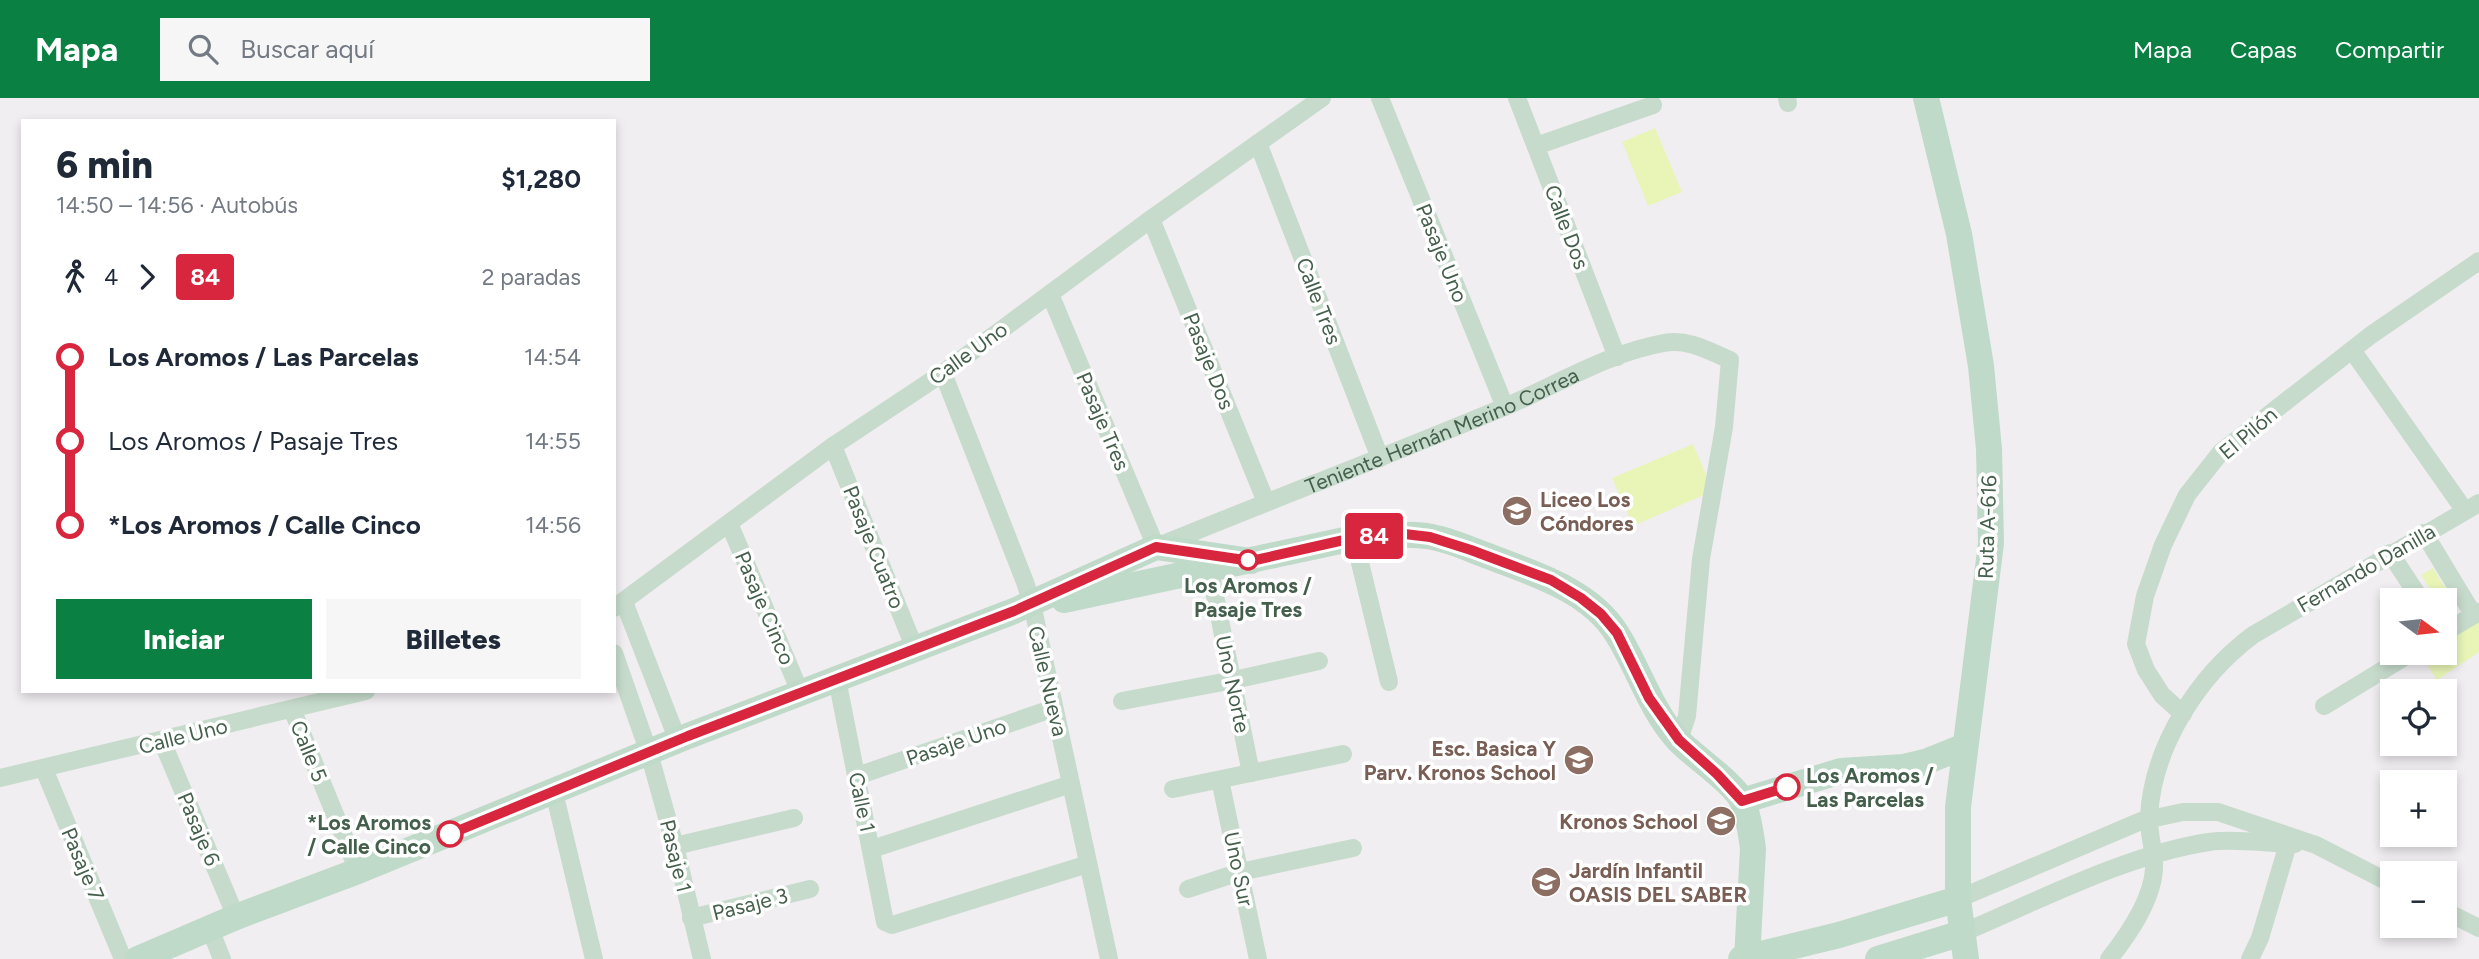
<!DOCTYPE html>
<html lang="es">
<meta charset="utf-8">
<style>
:root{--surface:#fff;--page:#f6f6f7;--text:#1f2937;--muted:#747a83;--accent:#0b8043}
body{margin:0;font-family:Figtree,sans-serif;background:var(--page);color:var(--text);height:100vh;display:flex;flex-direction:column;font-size:26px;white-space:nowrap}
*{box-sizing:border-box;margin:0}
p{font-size:23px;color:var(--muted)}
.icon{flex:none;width:38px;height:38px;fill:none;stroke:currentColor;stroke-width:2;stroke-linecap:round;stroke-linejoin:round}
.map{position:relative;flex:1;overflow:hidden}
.panel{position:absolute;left:21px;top:21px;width:595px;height:574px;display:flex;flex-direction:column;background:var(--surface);border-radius:0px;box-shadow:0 4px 10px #0003}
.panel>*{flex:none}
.badge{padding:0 14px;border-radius:5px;font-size:24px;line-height:46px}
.needle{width:46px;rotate:105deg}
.tools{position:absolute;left:2380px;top:490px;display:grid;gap:14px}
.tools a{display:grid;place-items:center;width:77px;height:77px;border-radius:0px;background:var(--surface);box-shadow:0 4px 10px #0003;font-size:35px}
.map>.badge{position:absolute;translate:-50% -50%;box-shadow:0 0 0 4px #fff}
.legs{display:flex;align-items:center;gap:10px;height:77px;padding:0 35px;font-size:23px}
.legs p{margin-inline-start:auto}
.summary{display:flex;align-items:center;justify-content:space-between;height:119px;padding:0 35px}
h1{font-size:38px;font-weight:800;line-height:52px}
.action{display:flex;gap:14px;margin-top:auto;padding:14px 35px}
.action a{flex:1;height:80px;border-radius:0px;background:var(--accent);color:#fff;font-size:28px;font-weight:800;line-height:80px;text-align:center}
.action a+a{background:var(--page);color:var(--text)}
ul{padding:0 35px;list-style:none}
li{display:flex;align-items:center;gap:24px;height:84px;font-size:26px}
li i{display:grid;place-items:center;width:10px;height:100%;margin:0 9px;background:currentColor}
li i::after{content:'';width:18px;height:18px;margin:-9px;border:5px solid;border-radius:50%;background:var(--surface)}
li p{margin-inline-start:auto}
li:first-child i{background:linear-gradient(#0000 50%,currentColor 0)}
li:last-child i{background:linear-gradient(currentColor 50%,#0000 0)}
header{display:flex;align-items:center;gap:42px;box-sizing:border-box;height:98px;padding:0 35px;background:var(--accent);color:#fff}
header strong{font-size:33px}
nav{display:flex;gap:38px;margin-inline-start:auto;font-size:24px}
.search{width:490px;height:63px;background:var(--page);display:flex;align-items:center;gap:18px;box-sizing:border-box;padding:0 24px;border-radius:0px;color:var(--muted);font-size:26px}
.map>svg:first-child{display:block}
.green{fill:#e8f5b7}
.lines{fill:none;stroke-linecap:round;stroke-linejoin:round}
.street{stroke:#c6dbcc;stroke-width:18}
.secondary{stroke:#bfdac8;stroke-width:26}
.line-1-casing{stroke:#fff;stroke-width:16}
.line-1{stroke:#d7263d;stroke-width:10}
.stop-1-dot{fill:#fff;stroke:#d7263d;stroke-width:3.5}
.labels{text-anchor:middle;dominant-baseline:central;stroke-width:7;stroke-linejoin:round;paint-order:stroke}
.street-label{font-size:21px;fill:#445f4c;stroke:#fff}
.education-label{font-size:21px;font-weight:bold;fill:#785e54;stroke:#fff;text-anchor:start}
.stop-label{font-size:21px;font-weight:bold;fill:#445f4c;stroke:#fff}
</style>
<header>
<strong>Mapa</strong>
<div class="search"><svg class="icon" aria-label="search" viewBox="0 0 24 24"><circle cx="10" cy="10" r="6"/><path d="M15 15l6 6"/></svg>Buscar aquí</div>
<nav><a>Mapa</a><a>Capas</a><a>Compartir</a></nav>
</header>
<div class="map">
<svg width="2479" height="861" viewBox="0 0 2479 861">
<rect width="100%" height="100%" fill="#f1eef2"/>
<g class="green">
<polygon points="1655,30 1682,94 1648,108 1622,44"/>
<polygon points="1693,346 1713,393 1633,428 1612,380"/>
<polygon points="2433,470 2457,509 2446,516 2445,502 2437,502 2421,477"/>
<polygon points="2479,522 2479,554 2437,582 2422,559 2429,555 2445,555 2445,544"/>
</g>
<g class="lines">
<g class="street">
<polyline points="1380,0 1505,309"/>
<polyline points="1517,0 1617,259"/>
<polyline points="1787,0 1788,5"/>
<polyline points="1258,45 1380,360"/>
<polyline points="1536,48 1653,7"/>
<polyline points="1151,121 1266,404"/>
<path id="s1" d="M1050 196 1156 449C1271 402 1387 358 1502 310 1555 288 1607 255 1664 245 1687 240 1709 253 1730 262L1724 329 1701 461 1687 618 1679 642"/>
<polyline points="2352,252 2465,413"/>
<polyline points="943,275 1025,484 1032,506 1109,861"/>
<polyline points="833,348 915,551"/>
<polyline points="729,425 800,594"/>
<polyline points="2424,435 2473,516"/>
<polyline points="1354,440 1389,584"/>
<polyline points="2390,455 2421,502"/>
<polyline points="1208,463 1251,675"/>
<polyline points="624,504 678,643"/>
<polyline points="614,510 833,348 943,275 1151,121 1322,0"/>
<polyline points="2445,534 2479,514"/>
<polyline points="614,555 649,655 675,748 702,861"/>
<polyline points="837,581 885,824 892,827 1088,766"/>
<polyline points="1122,603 1234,582 1319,563"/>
<polyline points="2324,608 2411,555"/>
<polyline points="292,611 358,773"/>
<polyline points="2183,616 2162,597 2146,572 2136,546 2145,498 2163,447 2187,397 2221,354 2371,237 2479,163"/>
<polyline points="162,643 236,819"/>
<polyline points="44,671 123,861"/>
<polyline points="857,678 1054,610"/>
<polyline points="0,680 366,593"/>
<polyline points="1220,682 1258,861"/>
<polyline points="1173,691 1343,656"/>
<polyline points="554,694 594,861"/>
<polyline points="675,748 794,720"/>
<polyline points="872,751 1071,686"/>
<polyline points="1188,791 1240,774 1353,750"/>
<polyline points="1958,801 2141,723 2183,714 2218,714 2316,747 2392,786"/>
<polyline points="2445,813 2479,830"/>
<polyline points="691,820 810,791"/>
<polyline points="210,831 222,861"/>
<path d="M1962 835C2038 803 2128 756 2209 744 2237 740 2268 746 2295 746"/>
<path d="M2109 861C2128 837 2152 803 2154 771 2155 753 2148 735 2149 718 2153 648 2198 578 2253 537L2479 405"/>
<polyline points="2250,861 2260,840 2288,746"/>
</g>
<g class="secondary">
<polyline points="1926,0 1959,136 1981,268 1989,351 1991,445 1958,709 1958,801 1966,861"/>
<path d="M1064 502 1354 440C1379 437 1402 435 1427 438 1448 441 1469 451 1488 458 1534 476 1590 492 1617 536 1639 571 1650 611 1678 642 1694 659 1733 684 1743 704 1749 719 1751 736 1753 751L1747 861"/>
<polyline points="1742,703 1841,673 1904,669 1925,664 1965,648"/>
<polyline points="138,861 236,819 358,773 688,638 1014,513 1156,449 1251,463"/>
<polyline points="1741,861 1839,837 1958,801"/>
<polyline points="1878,861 1962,835"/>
</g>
</g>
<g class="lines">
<g class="line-1-casing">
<polyline id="line-1" points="450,736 688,638 1014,513 1156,449 1251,463 1353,440 1396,435 1430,439 1471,452 1551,482 1581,500 1601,516 1617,535 1649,600 1679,642 1717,676 1742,703 1787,689"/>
</g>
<use href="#line-1" class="line-1"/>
</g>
<defs>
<g id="school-disc" transform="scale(1.575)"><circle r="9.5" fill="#8d6e63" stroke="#fff"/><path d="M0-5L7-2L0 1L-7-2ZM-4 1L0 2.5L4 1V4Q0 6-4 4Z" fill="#fff"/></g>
</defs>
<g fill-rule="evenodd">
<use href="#school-disc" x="1517" y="413"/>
<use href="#school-disc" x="1579" y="662"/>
<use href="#school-disc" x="1721" y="723"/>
<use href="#school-disc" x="1546" y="784"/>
</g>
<g class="stop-1-dot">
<circle cx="1248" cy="462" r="9"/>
<circle cx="1787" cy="689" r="12"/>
<circle cx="450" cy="736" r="12"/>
</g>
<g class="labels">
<g class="street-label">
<text transform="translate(1567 129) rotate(69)">Calle Dos</text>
<text transform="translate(1442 155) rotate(68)">Pasaje Uno</text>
<text transform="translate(1319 203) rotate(69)">Calle Tres</text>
<text transform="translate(968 255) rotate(-36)">Calle Uno</text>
<text transform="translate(1209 263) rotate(68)">Pasaje Dos</text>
<text transform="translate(1103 323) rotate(67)">Pasaje Tres</text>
<text stroke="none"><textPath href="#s1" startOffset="583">Teniente Hernán Merino Correa</textPath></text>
<text transform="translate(2248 335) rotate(-40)">El Pilón</text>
<text transform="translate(1987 429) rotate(-88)">Ruta A-616</text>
<text transform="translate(874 449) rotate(68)">Pasaje Cuatro</text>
<text transform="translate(2366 470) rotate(-30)">Fernando Danilla</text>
<text transform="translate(765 510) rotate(67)">Pasaje Cinco</text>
<text transform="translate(1048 583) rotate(77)">Calle Nueva</text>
<text transform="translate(1233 586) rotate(78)">Uno Norte</text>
<text transform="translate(183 638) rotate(-14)">Calle Uno</text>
<text transform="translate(956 644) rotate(-19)">Pasaje Uno</text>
<text transform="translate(309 653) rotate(68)">Calle 5</text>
<text transform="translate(862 704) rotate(78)">Calle 1</text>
<text transform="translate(199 731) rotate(67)">Pasaje 6</text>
<text transform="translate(676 758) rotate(76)">Pasaje 1</text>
<text transform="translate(83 766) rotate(67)">Pasaje 7</text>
<text transform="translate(1239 771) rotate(78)">Uno Sur</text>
<text transform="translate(750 806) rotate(-14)">Pasaje 3</text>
</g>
<g class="education-label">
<text x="1540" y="401">Liceo Los<tspan x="1540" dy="24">Cóndores</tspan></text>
<text x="1556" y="650" text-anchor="end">Esc. Basica Y<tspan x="1556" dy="24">Parv. Kronos School</tspan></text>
<text x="1698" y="723" text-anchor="end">Kronos School</text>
<text x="1569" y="772">Jardín Infantil<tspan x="1569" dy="24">OASIS DEL SABER</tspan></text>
</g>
<g class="stop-label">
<text x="1248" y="487">Los Aromos /<tspan x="1248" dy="24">Pasaje Tres</tspan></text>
<text x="1806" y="677" text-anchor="start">Los Aromos /<tspan x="1806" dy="24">Las Parcelas</tspan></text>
<text x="431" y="724" text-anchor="end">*Los Aromos<tspan x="431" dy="24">/ Calle Cinco</tspan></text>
</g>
</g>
</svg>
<div class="tools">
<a><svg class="needle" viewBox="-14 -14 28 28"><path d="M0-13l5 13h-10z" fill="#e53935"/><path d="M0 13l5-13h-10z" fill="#747a83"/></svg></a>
<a><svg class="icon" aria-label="locate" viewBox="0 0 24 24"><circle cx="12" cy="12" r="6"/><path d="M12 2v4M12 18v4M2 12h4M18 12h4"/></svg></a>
<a>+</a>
<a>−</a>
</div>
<b class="badge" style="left:1374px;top:438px;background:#d7263d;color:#fff">84</b>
<section class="panel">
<div class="summary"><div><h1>6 min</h1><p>14:50 – 14:56 · Autobús</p></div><b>$1,280</b></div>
<div class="legs"><svg class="icon" aria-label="walk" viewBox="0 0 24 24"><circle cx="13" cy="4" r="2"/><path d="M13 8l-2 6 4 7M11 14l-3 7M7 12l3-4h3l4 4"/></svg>4<svg class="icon" aria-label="forward" viewBox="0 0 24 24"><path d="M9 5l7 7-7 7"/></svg><b class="badge" style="background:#d7263d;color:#fff">84</b><p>2 paradas</p></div>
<ul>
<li><i style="color:#d7263d"></i><b>Los Aromos / Las Parcelas</b><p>14:54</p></li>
<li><i style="color:#d7263d"></i><span>Los Aromos / Pasaje Tres</span><p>14:55</p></li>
<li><i style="color:#d7263d"></i><b>*Los Aromos / Calle Cinco</b><p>14:56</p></li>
</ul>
<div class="action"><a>Iniciar</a><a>Billetes</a></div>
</section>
</div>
